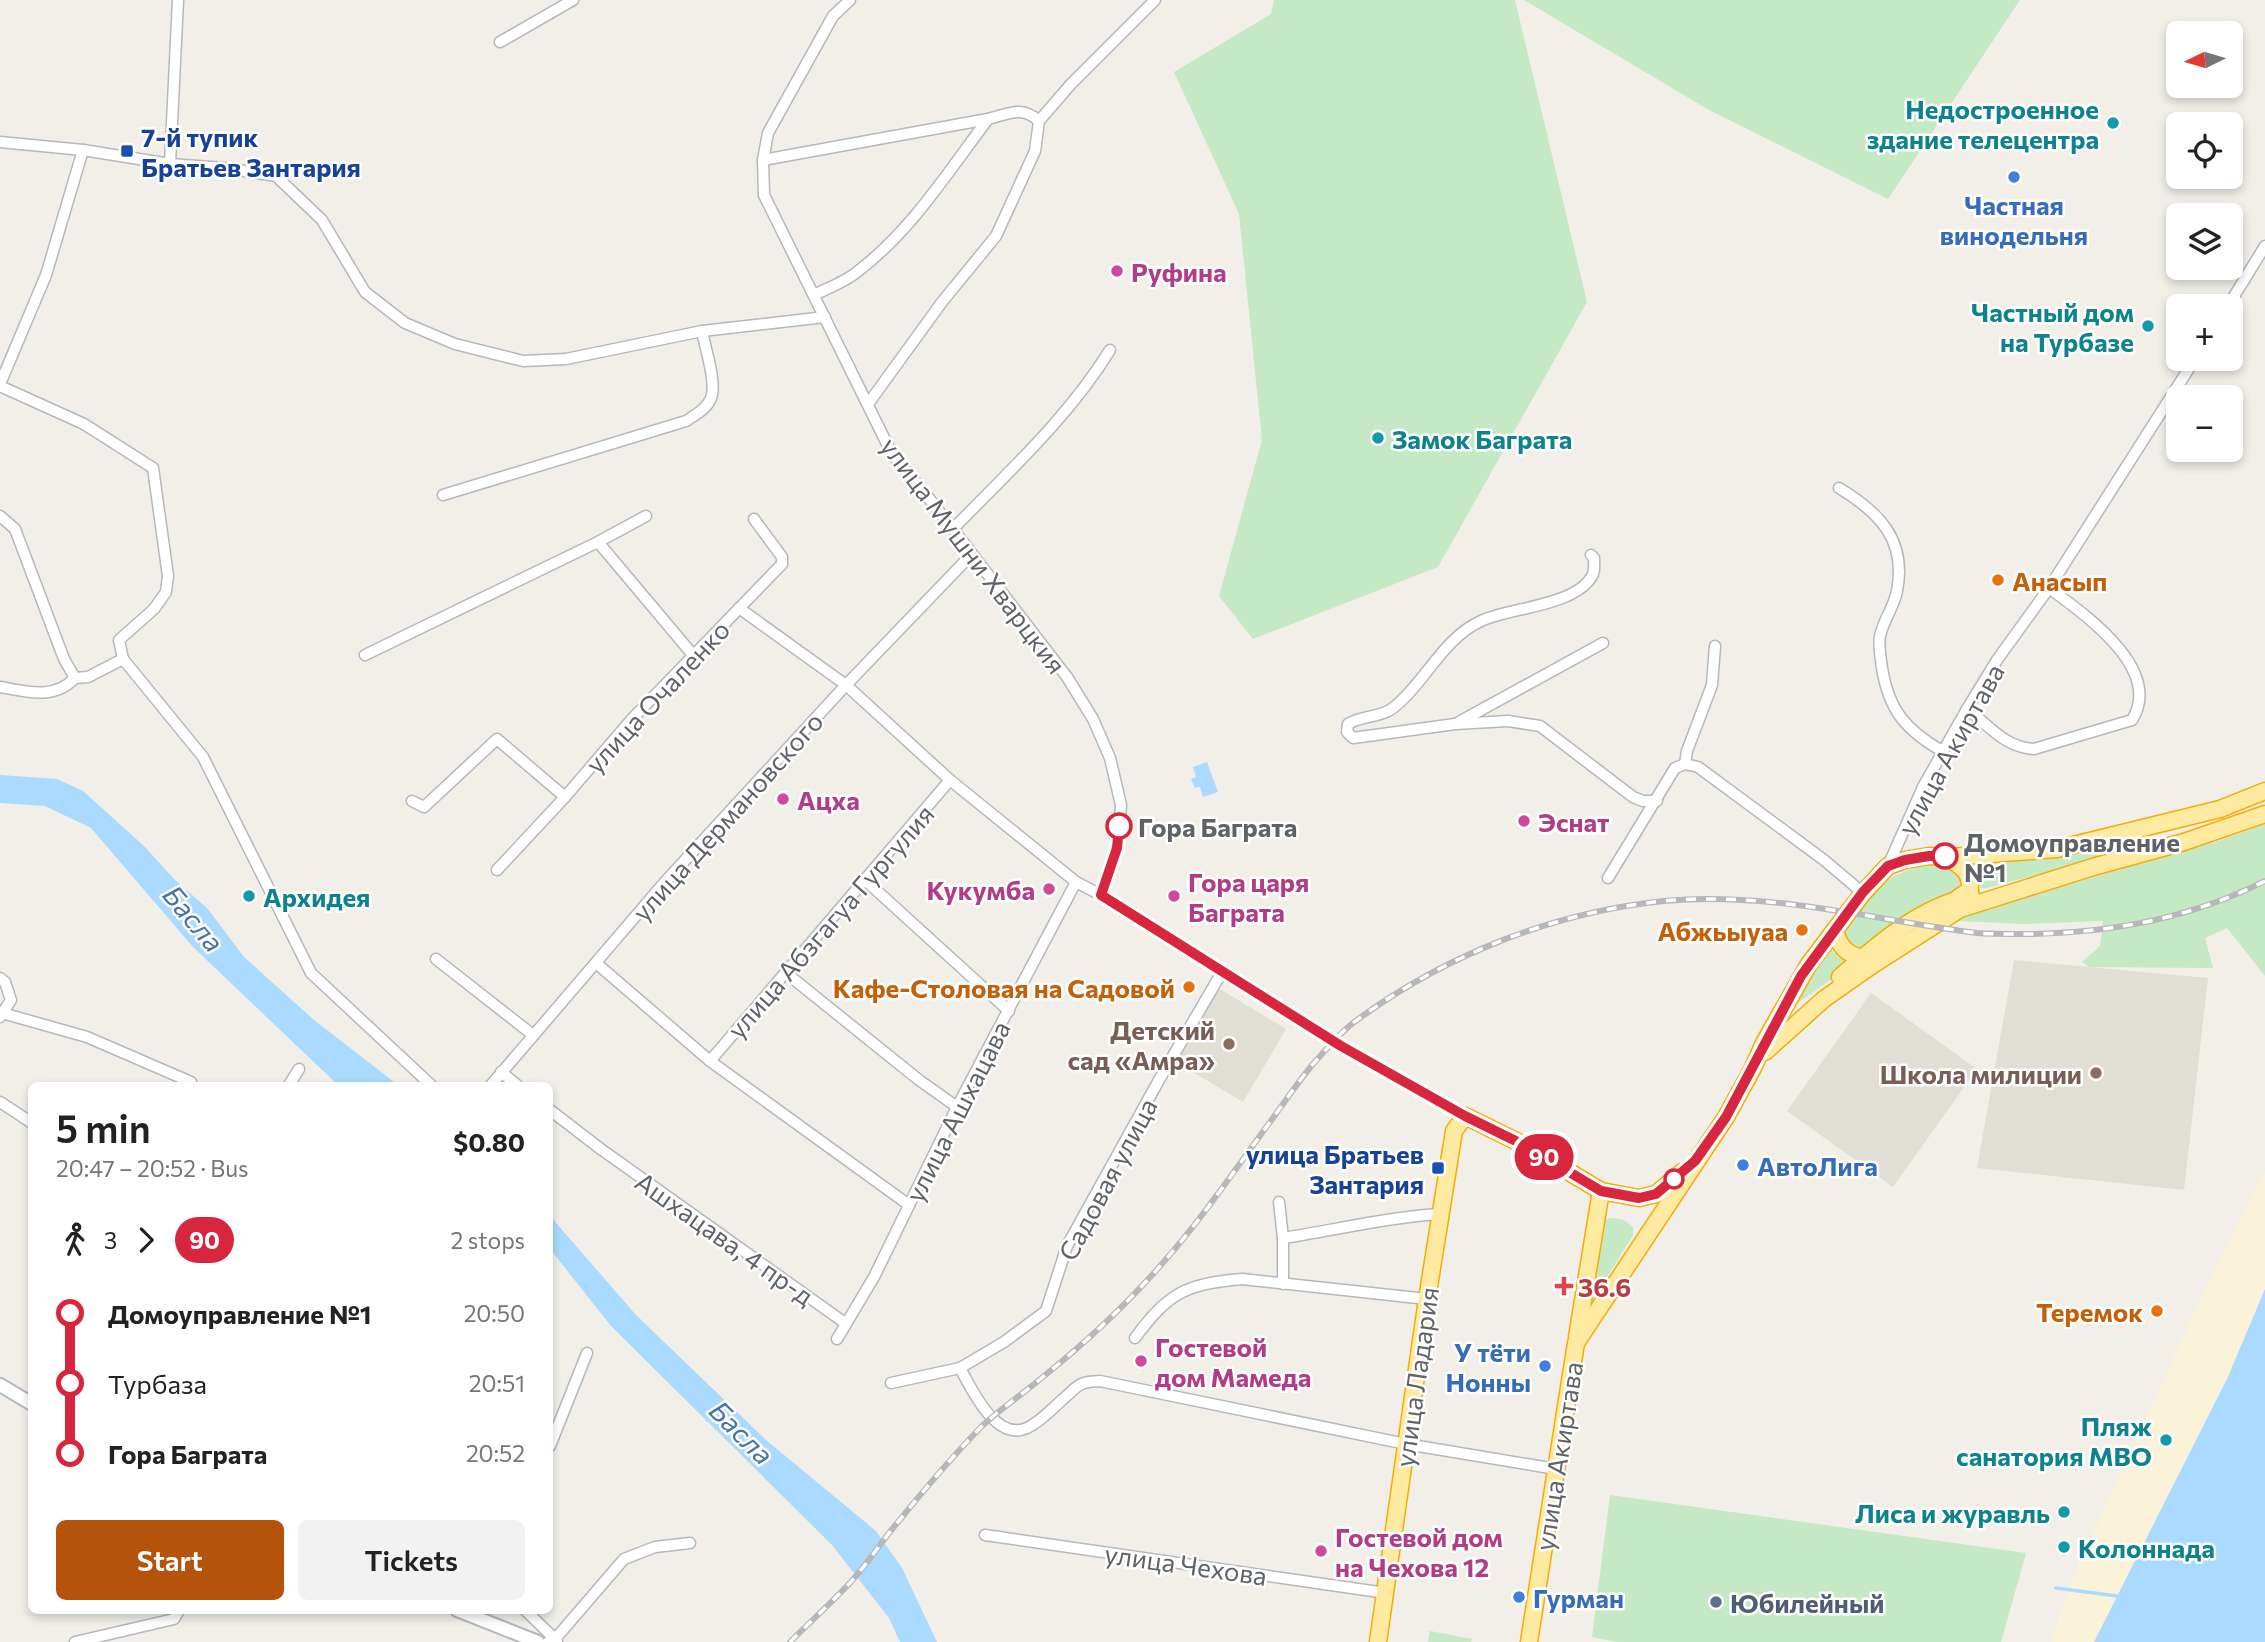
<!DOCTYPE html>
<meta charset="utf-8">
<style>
:root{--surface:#fff;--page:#f2f2f2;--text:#222;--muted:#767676;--accent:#b45309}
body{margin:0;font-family:Commissioner,sans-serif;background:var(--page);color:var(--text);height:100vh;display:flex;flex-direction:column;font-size:26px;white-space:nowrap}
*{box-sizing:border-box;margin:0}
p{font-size:23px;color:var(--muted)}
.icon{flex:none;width:38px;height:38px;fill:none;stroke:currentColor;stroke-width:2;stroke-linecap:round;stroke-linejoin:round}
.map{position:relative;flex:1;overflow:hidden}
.side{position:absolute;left:28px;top:1082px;width:525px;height:532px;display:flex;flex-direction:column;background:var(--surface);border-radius:10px;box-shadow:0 4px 10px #0003}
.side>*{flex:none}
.badge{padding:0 14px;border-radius:23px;font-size:24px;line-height:46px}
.needle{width:46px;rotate:265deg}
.tools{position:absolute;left:2166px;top:21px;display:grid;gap:14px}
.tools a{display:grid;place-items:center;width:77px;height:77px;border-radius:10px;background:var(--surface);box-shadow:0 4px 10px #0003;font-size:35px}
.map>.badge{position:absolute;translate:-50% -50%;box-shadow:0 0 0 4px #fff}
.legs{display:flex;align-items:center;gap:10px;height:77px;padding:0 28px;font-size:23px}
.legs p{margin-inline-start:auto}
.head{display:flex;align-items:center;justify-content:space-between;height:119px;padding:0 28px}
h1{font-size:38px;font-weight:600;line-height:52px}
.primary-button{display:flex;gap:14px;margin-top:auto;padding:14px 28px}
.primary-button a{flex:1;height:80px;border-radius:10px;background:var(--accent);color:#fff;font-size:28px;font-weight:600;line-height:80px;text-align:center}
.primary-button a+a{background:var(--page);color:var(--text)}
ul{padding:0 28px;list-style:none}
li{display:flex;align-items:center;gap:24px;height:70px;font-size:26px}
li i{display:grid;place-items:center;width:10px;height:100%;margin:0 9px;background:currentColor}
li i::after{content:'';width:18px;height:18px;margin:-9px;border:5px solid;border-radius:50%;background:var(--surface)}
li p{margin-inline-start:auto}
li:first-child i{background:linear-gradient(#0000 50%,currentColor 0)}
li:last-child i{background:linear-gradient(currentColor 50%,#0000 0)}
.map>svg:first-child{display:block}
.education{fill:#e1ded6}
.green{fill:#c5e8c5}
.sand{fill:#fbf3d9}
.water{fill:#aadaff}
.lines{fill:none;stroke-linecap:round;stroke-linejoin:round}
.stream{stroke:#aadaff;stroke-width:3.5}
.minor-casing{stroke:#b5b8bc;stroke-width:13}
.tertiary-casing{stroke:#b5b8bc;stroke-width:16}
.trunk-casing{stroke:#f9ab00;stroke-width:19}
.minor{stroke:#fff;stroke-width:10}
.tertiary{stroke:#fff;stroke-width:12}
.trunk{stroke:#feeaa1;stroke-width:16}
.rail-casing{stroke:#b6b7b8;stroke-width:6}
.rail{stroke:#fff;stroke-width:3.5;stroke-dasharray:10;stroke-linecap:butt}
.line-1-casing{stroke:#fff;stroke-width:16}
.line-1{stroke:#d7263d;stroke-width:10}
.culture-dot{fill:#0f9aa8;stroke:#fff;stroke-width:2.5}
.transit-dot{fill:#1a4fb4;stroke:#fff;stroke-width:2.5}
.shop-dot{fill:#3f7fe0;stroke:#fff;stroke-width:2.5}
.hotel-dot{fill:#d1479c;stroke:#fff;stroke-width:2.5}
.food-dot{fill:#e8710a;stroke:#fff;stroke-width:2.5}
.stop-1-dot{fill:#fff;stroke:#d7263d;stroke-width:3.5}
.education-dot{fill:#8d6e63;stroke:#fff;stroke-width:2.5}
.health-dot{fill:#e0444e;stroke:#fff;stroke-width:2.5}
.service-dot{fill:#5c6f8a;stroke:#fff;stroke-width:2.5}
.labels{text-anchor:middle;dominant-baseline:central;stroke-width:5;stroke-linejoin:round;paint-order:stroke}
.culture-label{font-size:26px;font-weight:bold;fill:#0d838f;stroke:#fff;text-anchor:end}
.transit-label{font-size:26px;font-weight:bold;fill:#164399;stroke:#fff;text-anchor:start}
.shop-label{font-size:26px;font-weight:bold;fill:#366cbe;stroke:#fff;text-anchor:start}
.hotel-label{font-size:26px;font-weight:bold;fill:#b23c85;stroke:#fff;text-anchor:start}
.street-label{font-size:26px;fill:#5f6368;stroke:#fff}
.food-label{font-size:26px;font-weight:bold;fill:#c56008;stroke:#fff;text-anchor:end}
.stop-label{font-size:26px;font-weight:bold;fill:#5f6368;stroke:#fff;text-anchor:start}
.education-label{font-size:26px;font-weight:bold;fill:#785e54;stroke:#fff;text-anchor:end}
.health-label{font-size:26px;font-weight:bold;fill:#be3a42;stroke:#fff;text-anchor:start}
.service-label{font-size:26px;font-weight:bold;fill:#4e5e75;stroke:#fff;text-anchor:start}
.water-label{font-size:28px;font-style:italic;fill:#4174aa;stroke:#fff}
</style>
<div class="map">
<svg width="2265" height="1642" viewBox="0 0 2265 1642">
<rect width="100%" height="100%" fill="#f1efe8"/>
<g class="education">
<polygon points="2014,960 2208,978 2184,1190 1977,1168"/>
<polygon points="1215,986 1286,1029 1243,1102 1171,1059"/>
<polygon points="1871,993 1977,1069 1893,1187 1787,1111"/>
</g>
<g class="green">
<polygon points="1274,0 1515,0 1587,302 1438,567 1253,639 1219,596 1262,440 1239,214 1174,72 1271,14"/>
<polygon points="1524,0 2020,0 1888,199 1709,110"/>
<polygon points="2265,824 2265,976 2227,928 2205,938 2213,968 2089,967 2082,962 2100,946 2103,921 2025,924 1957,921 1976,911 2215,842"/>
<path d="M2147 833 2151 844 1987 888H1980C1985 876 1984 870 1973 862L2061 855Z"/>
<path d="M1931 863 1948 866 1963 879 1957 890 1925 905 1864 947H1852L1845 940 1843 929C1870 890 1884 875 1931 863Z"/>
<polygon points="1828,946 1838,957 1850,962 1836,976 1791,1008 1815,971"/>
<path d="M1609 1218C1620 1218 1626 1220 1633 1228V1235L1586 1311 1604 1221Z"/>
<polygon points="1610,1495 2026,1553 2001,1642 1617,1642 1592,1637"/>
<polygon points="1430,1631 1472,1639 1471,1642 1428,1642"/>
</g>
<polygon class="sand" points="2265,1172 2265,1289 2227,1379 2094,1642 2051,1642 2074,1575 2216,1266"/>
<g class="water">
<polygon points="1207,762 1218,792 1203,797 1200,787 1195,788 1191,779 1196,777 1193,767"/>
<polygon points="0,775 57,779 83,791 144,846 175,880 207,908 244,957 314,1020 398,1085 338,1085 193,947 91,828 45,806 0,803"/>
<polygon points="550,1216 636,1315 766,1440 876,1531 902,1568 937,1642 900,1642 889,1618 832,1545 611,1326 550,1249"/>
<polygon points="2265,1289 2265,1642 2094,1642 2227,1379"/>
</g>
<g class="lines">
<polyline class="stream" points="2056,1588 2117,1596"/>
<g class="minor-casing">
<g id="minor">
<polyline points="850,0 833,16 768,133 763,160 764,195 892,454 932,502 1067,677 1093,719 1110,758 1121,805 1117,848 1101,895"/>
<polyline points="500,42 573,0"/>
<polyline points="1039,121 1071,84 1155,0"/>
<polyline points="0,142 83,150 170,164 225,168 276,176 322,220 365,292 405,323 455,344 523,361 566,359 702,331 825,317"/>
<path d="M763 160 988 119C1008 114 1022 105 1039 121"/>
<polyline points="170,164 178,0"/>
<path d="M814 295C828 288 845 282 857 272 911 231 948 172 988 119"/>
<polyline points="2228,306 2265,246"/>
<polyline points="0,384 46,275 83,150"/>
<polyline points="0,386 84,424 153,468 168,576 166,592 154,609 119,640 123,659 203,757 311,973 431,1085"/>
<polyline points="868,404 942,302 996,236 1035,151 1039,121"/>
<path d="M1839 488C1879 512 1907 540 1897 591 1894 607 1883 621 1880 636 1878 645 1881 659 1882 668 1889 711 1906 730 1942 751"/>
<path d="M443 495 686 421C695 415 707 409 711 398 717 383 705 348 702 331"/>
<polyline points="0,516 15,529 64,659 75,678"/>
<path d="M953 529C1008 472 1068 418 1110 350"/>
<polyline points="598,542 693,655"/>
<path d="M1591 555 1594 558C1594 562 1595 569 1593 574 1578 606 1511 607 1481 621 1443 638 1425 683 1393 708 1380 718 1362 715 1348 724L1347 732 1353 738 1455 724 1508 721 1540 726 1633 797 1643 801H1657"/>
<polyline points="739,608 846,685 950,780 1076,882 1101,895 1341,1046 1465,1116"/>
<polyline points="365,655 598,542 646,516"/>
<path d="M0 687C27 692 54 700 75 678L88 677 123 659"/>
<path d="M1967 709C1990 726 2004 747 2034 749L2132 720C2164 669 2084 614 2049 588"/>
<polyline points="1459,722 1603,643"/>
<polyline points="1685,764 1687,751 1712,685 1715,646"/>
<polyline points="412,801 424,807 497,739 565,797"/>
<polyline points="1888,866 1923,787 1967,709 1997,660 2049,588 2195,359"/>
<polyline points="497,870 565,797 631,720 782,564 782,557 754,519"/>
<polyline points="1608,878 1675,768 1685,764 1698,767 1824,860 1863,893"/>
<polyline points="864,879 1009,1011"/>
<polyline points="436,959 533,1035"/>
<polyline points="596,963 710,1061 909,1205"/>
<polyline points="786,973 919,1080 957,1107"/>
<polyline points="0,978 5,982 11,1000 0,1017"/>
<polyline points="2,1013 87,1037 191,1082"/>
<polyline points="710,1061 950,780"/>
<polyline points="501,1072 517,1085"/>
<polyline points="289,1085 299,1069"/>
<polyline points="491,1085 664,883 846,685 972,554"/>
<polyline points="0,1102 32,1123"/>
<polyline points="550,1110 602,1150"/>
<polyline points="605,1152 845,1323"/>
<polyline points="1279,1202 1283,1238 1283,1284"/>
<path d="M1283 1238C1336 1230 1388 1217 1441 1214"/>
<path d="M1135 1338C1169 1292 1186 1284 1242 1279L1427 1299"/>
<polyline points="837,1339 874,1277 957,1107 1076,882"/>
<path d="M960 1368C972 1390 996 1442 1027 1428 1040 1422 1052 1409 1062 1400 1079 1386 1076 1382 1100 1381L1406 1444 1556 1469"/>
<polyline points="891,1383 960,1368 1004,1342 1046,1311 1067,1246 1159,1080 1222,972"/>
<polyline points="550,1446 587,1353"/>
<polyline points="985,1535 1386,1593"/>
<polyline points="525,1610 557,1641"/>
<polyline points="75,1642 174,1619 179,1610"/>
<polyline points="548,1642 556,1638 624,1559 655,1547 690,1543"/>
</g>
</g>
<g class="tertiary-casing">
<g id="tertiary">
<polyline points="0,1385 32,1404"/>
<polyline points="457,1610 538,1642"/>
</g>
</g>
<g class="trunk-casing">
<g id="trunk">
<path d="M1945 856C1960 866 1971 870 1970 890L1958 898"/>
<path d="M1835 930C1839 946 1845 953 1861 958"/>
<path d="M1840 977C1879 943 1920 907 1971 896"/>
<polyline points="1765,1052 1824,999 1874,964 1960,909 2093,867 2184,842 2265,814"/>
<polyline points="1577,1337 1601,1191"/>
<polyline points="1378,1642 1427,1299 1454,1131 1465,1116 1524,1145 1601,1191 1639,1198 1656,1194 1682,1172"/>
<polyline points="1529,1642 1576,1343 1726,1117 1752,1070 1764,1043 1809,964 1863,893 1888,866 1905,860 1929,856 1951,857 2057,849 2220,809 2265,791"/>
</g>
</g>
<use href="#minor" class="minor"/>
<use href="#tertiary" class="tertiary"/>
<use href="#trunk" class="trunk"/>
<g class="rail-casing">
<path id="rail" d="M790 1642C809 1623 829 1605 848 1585 866 1566 881 1542 898 1522 924 1490 952 1457 981 1427 1001 1408 1023 1394 1044 1376 1085 1343 1126 1305 1161 1265 1201 1220 1235 1170 1270 1122 1284 1103 1298 1082 1313 1064 1327 1049 1341 1031 1357 1020 1447 954 1555 912 1664 901 1770 891 1873 920 1977 933 1991 934 2007 934 2021 934 2105 934 2190 919 2265 881"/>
</g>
<use href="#rail" class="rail"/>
</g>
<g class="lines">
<g class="line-1-casing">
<polyline id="line-1" points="1119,826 1117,848 1101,895 1341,1046 1465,1116 1524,1145 1601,1191 1639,1198 1656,1194 1695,1161 1726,1117 1801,976 1863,892 1888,866 1905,860 1929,856 1945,856"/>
</g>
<use href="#line-1" class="line-1"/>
</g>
<g class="culture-dot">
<circle cx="2113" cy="123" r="7"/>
<circle cx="2148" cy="326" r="7"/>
<circle cx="1378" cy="438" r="7"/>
<circle cx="249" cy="896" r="7"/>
<circle cx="2166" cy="1440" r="7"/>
<circle cx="2064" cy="1512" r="7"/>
<circle cx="2064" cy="1547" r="7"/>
</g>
<g class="transit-dot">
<rect x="120" y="144" width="14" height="14" rx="3.5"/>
<rect x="1431" y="1161" width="14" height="14" rx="3.5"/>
</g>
<g class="shop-dot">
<circle cx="2014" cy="177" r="7"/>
<circle cx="1743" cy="1165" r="7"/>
<circle cx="1545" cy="1366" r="7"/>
<circle cx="1519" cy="1597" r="7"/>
</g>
<g class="hotel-dot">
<circle cx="1117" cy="271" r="7"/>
<circle cx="783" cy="799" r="7"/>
<circle cx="1524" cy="821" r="7"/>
<circle cx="1049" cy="889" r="7"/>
<circle cx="1174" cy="896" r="7"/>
<circle cx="1141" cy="1361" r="7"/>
<circle cx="1321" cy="1551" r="7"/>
</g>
<g class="food-dot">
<circle cx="1998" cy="580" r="7"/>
<circle cx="1802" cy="930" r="7"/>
<circle cx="1189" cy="987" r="7"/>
<circle cx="2157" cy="1311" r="7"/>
</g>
<g class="stop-1-dot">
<circle cx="1119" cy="826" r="12"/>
<circle cx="1945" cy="856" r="12"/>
<circle cx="1674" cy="1179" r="9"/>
</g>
<g class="education-dot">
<circle cx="1229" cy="1044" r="7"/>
<circle cx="2096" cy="1073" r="7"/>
</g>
<path class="health-dot" d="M1560.5 1275.5h7v7h7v7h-7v7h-7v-7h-7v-7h7z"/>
<circle class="service-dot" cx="1716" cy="1602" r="7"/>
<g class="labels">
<g class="culture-label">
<text x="2099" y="108">Недостроенное<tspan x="2099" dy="30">здание телецентра</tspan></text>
<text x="2134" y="311">Частный дом<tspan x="2134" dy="30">на Турбазе</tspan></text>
<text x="1392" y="438" text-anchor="start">Замок Баграта</text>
<text x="263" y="896" text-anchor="start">Архидея</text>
<text x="2152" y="1425">Пляж<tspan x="2152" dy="30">санатория МВО</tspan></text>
<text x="2050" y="1512">Лиса и журавль</text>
<text x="2078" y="1547" text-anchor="start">Колоннада</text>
</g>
<g class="transit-label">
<text x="141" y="136">7-й тупик<tspan x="141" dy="30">Братьев Зантария</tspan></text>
<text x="1424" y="1153" text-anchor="end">улица Братьев<tspan x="1424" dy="30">Зантария</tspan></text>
</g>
<g class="shop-label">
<text x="2014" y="204" text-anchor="middle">Частная<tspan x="2014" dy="30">винодельня</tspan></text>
<text x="1757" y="1165">АвтоЛига</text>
<text x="1531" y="1351" text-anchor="end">У тёти<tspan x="1531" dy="30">Нонны</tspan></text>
<text x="1533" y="1597">Гурман</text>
</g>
<g class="hotel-label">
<text x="1131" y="271">Руфина</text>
<text x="797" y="799">Ацха</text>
<text x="1538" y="821">Эснат</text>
<text x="1188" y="881">Гора царя<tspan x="1188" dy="30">Баграта</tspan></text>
<text x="1035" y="889" text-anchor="end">Кукумба</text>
<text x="1155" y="1346">Гостевой<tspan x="1155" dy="30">дом Мамеда</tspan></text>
<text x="1335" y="1536">Гостевой дом<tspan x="1335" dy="30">на Чехова 12</tspan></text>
</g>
<g class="street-label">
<text transform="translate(974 555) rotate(53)">улица Мушни Хварцкия</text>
<text transform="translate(657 696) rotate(-47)">улица Очаленко</text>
<text transform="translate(1950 749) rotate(-61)">улица Акиртава</text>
<text transform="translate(727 816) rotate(-48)">улица Дермановского</text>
<text transform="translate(830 921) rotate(-49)">улица Абзгагуа Гургулия</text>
<text transform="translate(957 1111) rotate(-63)">улица Ашхацава</text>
<text transform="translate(1107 1179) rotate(-62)">Садовая улица</text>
<text transform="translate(725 1238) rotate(35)">Ашхацава, 4 пр-д</text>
<text transform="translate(1416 1377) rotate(-82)">улица Ладария</text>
<text transform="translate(1558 1456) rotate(-81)">улица Акиртава</text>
<text transform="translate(1186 1564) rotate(8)">улица Чехова</text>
</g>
<g class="food-label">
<text x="2012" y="580" text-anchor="start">Анасып</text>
<text x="1788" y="930">Абжьыуаа</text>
<text x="1175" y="987">Кафе-Столовая на Садовой</text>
<text x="2143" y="1311">Теремок</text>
</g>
<g class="stop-label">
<text x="1138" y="826">Гора Баграта</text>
<text x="1964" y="841">Домоуправление<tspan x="1964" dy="30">№1</tspan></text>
</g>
<g class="education-label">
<text x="1215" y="1029">Детский<tspan x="1215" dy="30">сад «Амра»</tspan></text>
<text x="2082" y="1073">Школа милиции</text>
</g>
<g class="health-label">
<text x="1578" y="1286">36.6</text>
</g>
<g class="service-label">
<text x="1730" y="1602">Юбилейный</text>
</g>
<g class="water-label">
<text transform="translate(194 918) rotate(50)">Басла</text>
<text transform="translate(742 1432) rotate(45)">Басла</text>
</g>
</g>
</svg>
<div class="tools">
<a><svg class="needle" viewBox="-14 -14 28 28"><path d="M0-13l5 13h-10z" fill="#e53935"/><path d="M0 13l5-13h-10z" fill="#767676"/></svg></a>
<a><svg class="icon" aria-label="locate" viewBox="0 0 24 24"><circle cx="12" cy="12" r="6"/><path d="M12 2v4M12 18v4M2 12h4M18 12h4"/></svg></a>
<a><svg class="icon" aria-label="layers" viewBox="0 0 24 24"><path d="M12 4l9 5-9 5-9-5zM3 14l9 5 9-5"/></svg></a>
<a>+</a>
<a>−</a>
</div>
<b class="badge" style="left:1544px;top:1157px;background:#d7263d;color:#fff">90</b>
<section class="side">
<div class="head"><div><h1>5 min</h1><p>20:47 – 20:52 · Bus</p></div><b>$0.80</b></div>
<div class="legs"><svg class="icon" aria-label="walk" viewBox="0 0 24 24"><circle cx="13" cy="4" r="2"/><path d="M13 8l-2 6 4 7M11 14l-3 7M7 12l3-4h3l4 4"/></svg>3<svg class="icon" aria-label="forward" viewBox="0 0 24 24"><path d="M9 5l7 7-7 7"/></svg><b class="badge" style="background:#d7263d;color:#fff">90</b><p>2 stops</p></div>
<ul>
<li><i style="color:#d7263d"></i><b>Домоуправление №1</b><p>20:50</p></li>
<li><i style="color:#d7263d"></i><span>Турбаза</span><p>20:51</p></li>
<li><i style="color:#d7263d"></i><b>Гора Баграта</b><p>20:52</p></li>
</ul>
<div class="primary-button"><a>Start</a><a>Tickets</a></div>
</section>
</div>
